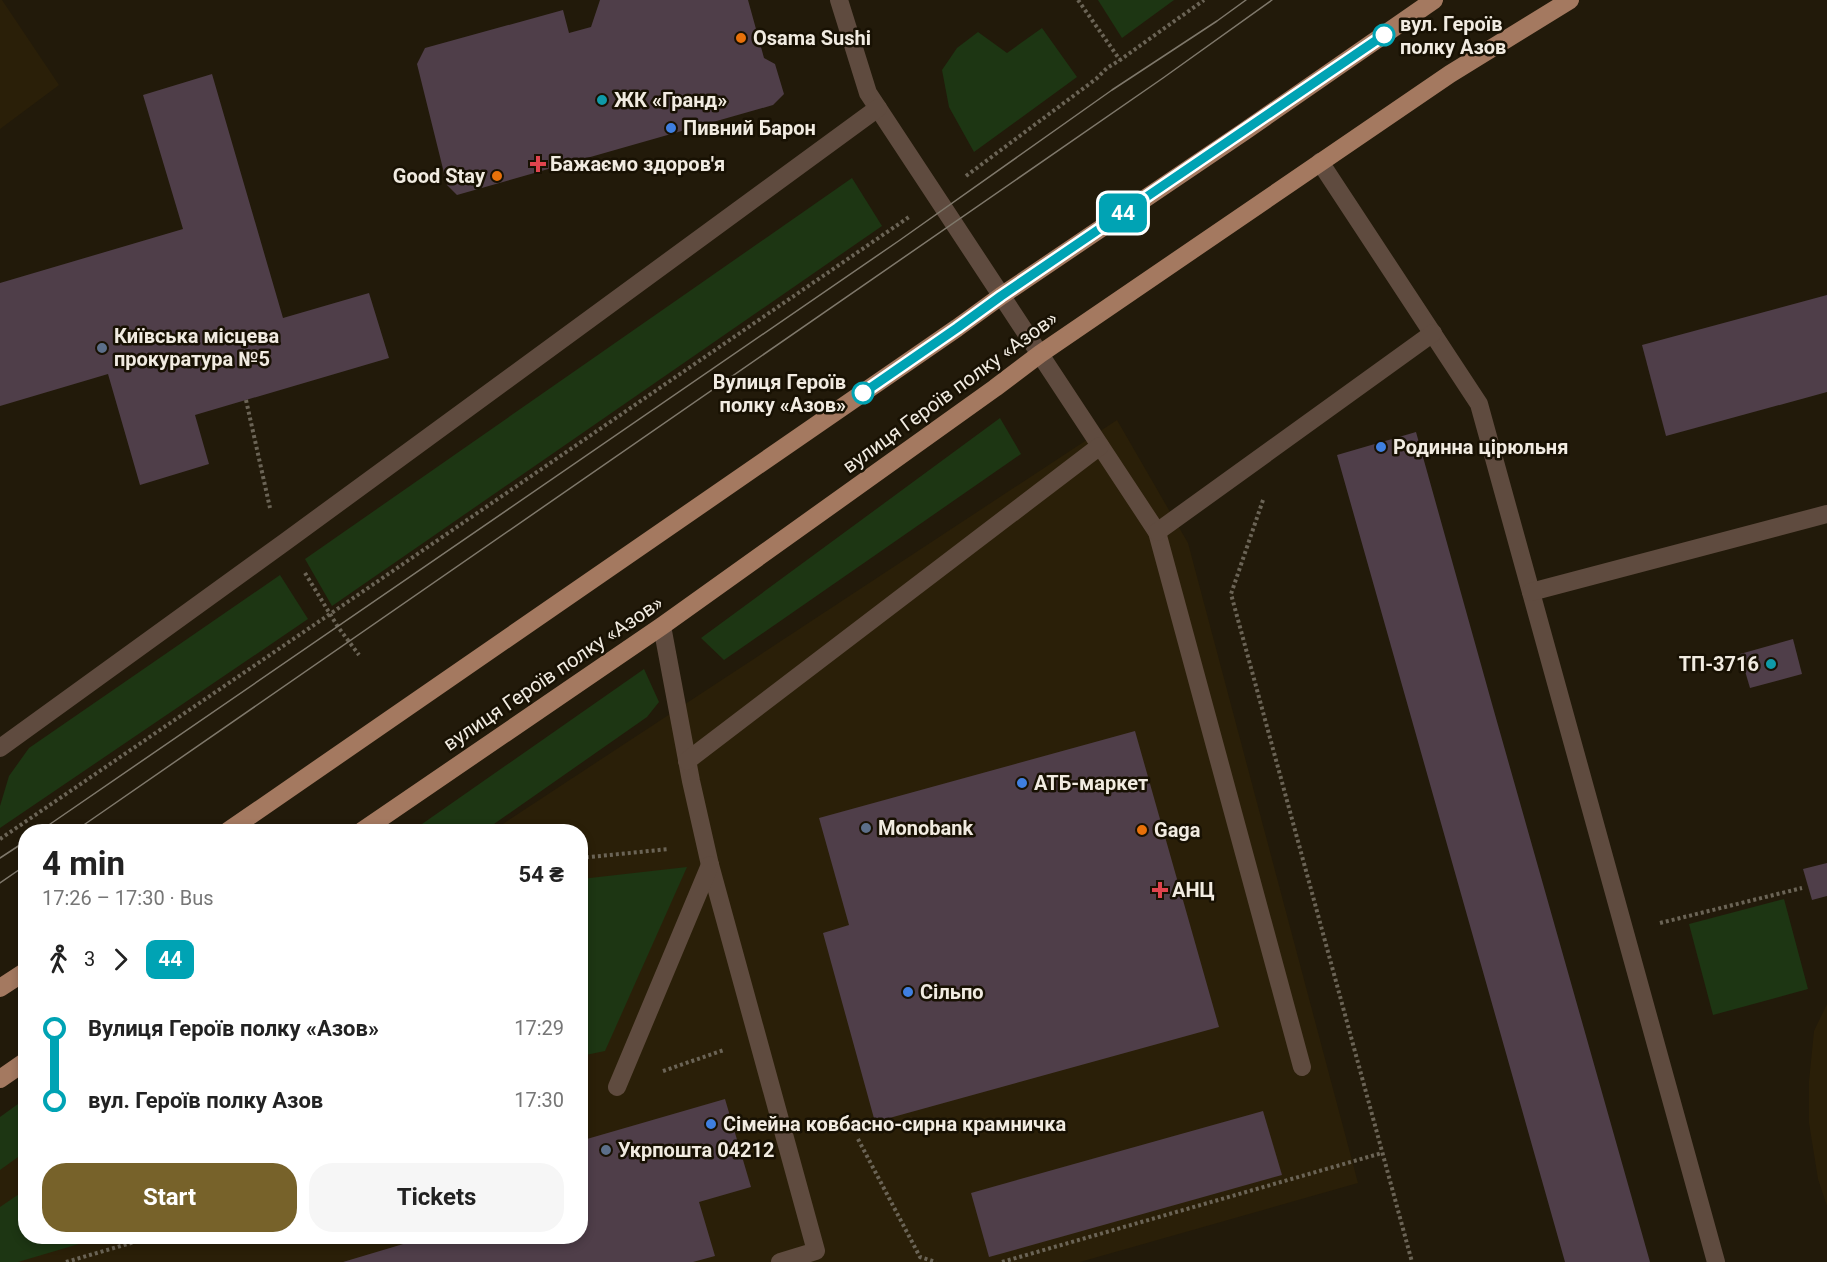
<!DOCTYPE html>
<meta charset="utf-8">
<style>
:root{--surface:#fff;--page:#f6f6f6;--text:#222;--muted:#767676;--accent:#77622a}
body{margin:0;font-family:Roboto,sans-serif;background:var(--page);color:var(--text);height:100vh;display:flex;flex-direction:column;font-size:22px;white-space:nowrap}
*{box-sizing:border-box;margin:0}
p{font-size:20px;color:var(--muted)}
.icon{flex:none;width:33px;height:33px;fill:none;stroke:currentColor;stroke-width:2;stroke-linecap:round;stroke-linejoin:round}
.map{position:relative;flex:1;overflow:hidden}
.sheet{position:absolute;left:18px;top:824px;width:570px;height:420px;display:flex;flex-direction:column;background:var(--surface);border-radius:24px;box-shadow:0 3px 9px #0003}
.sheet>*{flex:none}
.badge{padding:0 12px;border-radius:9px;font-size:21px;line-height:39px}
.map>.badge{position:absolute;translate:-50% -50%;box-shadow:0 0 0 3px #fff}
.legs{display:flex;align-items:center;gap:9px;height:66px;padding:0 24px;font-size:20px}
.legs p{margin-inline-start:auto}
.head{display:flex;align-items:center;justify-content:space-between;height:102px;padding:0 24px}
h1{font-size:33px;font-weight:700;line-height:45px}
.button{display:flex;gap:12px;margin-top:auto;padding:12px 24px}
.button a{flex:1;height:69px;border-radius:24px;background:var(--accent);color:#fff;font-size:24px;font-weight:700;line-height:69px;text-align:center}
.button a+a{background:var(--page);color:var(--text)}
ul{padding:0 24px;list-style:none}
li{display:flex;align-items:center;gap:21px;height:72px;font-size:22px}
li i{display:grid;place-items:center;width:9px;height:100%;margin:0 8px;background:currentColor}
li i::after{content:'';width:15px;height:15px;margin:-8px;border:4px solid;border-radius:50%;background:var(--surface)}
li p{margin-inline-start:auto}
li:first-child i{background:linear-gradient(#0000 50%,currentColor 0)}
li:last-child i{background:linear-gradient(currentColor 50%,#0000 0)}
.map>svg:first-child{display:block}
.built{fill:#2a1f08}
.green{fill:#1d3613}
.building{fill:#4f3e49}
.lines{fill:none;stroke-linecap:round;stroke-linejoin:round}
.path{stroke:#6b6456;stroke-width:4;stroke-dasharray:3 3;stroke-linecap:butt}
.minor{stroke:#5f4b3f;stroke-width:18}
.major{stroke:#a47960;stroke-width:18}
.tram{stroke:#7f786b;stroke-width:1.5}
.line-1-casing{stroke:#fff;stroke-width:14}
.line-1{stroke:#00a3b4;stroke-width:9}
.stop-1-dot{fill:#fff;stroke:#00a3b4;stroke-width:3}
.food-dot{fill:#e8710a;stroke:#181103;stroke-width:2}
.culture-dot{fill:#0f9aa8;stroke:#181103;stroke-width:2}
.shop-dot{fill:#3f7fe0;stroke:#181103;stroke-width:2}
.health-dot{fill:#e0444e;stroke:#181103;stroke-width:2}
.service-dot{fill:#5c6f8a;stroke:#181103;stroke-width:2}
.labels{text-anchor:middle;dominant-baseline:central;stroke-width:5;stroke-linejoin:round;paint-order:stroke}
.stop-label{font-size:20px;font-weight:bold;fill:#f1ebe1;stroke:#181103;text-anchor:start}
.poi-label{font-size:20px;font-weight:bold;fill:#f1ebe1;stroke:#181103;text-anchor:start}
.street-label{font-size:20px;fill:#f1ebe1;stroke:#181103}
</style>
<div class="map">
<svg width="1827" height="1262" viewBox="0 0 1827 1262">
<rect width="100%" height="100%" fill="#221a0a"/>
<g class="built">
<polygon points="0,0 2,0 59,85 0,129"/>
<polygon points="1117,420 1188,543 1358,1183 1080,1262 0,1262 0,1155 25,1138 26,1236 580,1236 580,831 492,831"/>
<polygon points="1827,1004 1827,1206 1818,1179 1809,1123 1809,1081 1814,1031"/>
</g>
<g class="green">
<polygon points="1098,0 1174,0 1122,38"/>
<polygon points="1042,28 1077,77 974,152 949,107 942,70 957,48 978,32 1007,53"/>
<polygon points="852,178 882,226 332,606 305,559"/>
<polygon points="1000,418 1021,454 724,660 701,638"/>
<polygon points="280,575 308,619 0,828 0,806 9,776 29,748"/>
<polygon points="644,669 659,702 647,717 484,831 412,831"/>
<polygon points="687,867 605,1051 581,1056 581,879"/>
<polygon points="1784,899 1808,989 1713,1015 1689,924"/>
<polygon points="25,1099 25,1152 0,1170 0,1117"/>
<polygon points="25,1190 26,1236 106,1236 18,1262 0,1262 0,1207"/>
</g>
<g class="building">
<polygon points="600,0 748,0 764,58 775,64 784,94 773,105 457,195 447,185 417,64 425,48 563,10 569,33 591,27"/>
<polygon points="212,74 283,318 369,293 389,358 195,415 209,464 140,485 108,374 0,406 0,283 183,229 143,95"/>
<polygon points="1827,295 1827,392 1666,436 1642,345"/>
<polygon points="1416,432 1492,704 1650,1262 1565,1262 1337,455"/>
<polygon points="1793,639 1802,674 1750,688 1740,654"/>
<polygon points="1135,731 1219,1027 875,1122 823,933 849,925 819,818"/>
<polygon points="1827,863 1827,896 1812,900 1803,869"/>
<polygon points="725,1099 751,1187 699,1202 715,1256 693,1262 343,1262 430,1236 580,1236 580,1141"/>
<polygon points="1263,1111 1282,1175 989,1257 971,1193"/>
</g>
<g class="lines">
<g class="path">
<polyline points="1078,0 1120,60"/>
<polyline points="966,176 1096,79 1107,68 1120,60 1204,0"/>
<polyline points="246,400 270,508"/>
<polyline points="1263,500 1231,594 1412,1262"/>
<polyline points="305,573 338,627 359,655"/>
<polyline points="0,839 330,614 909,217"/>
<polyline points="580,858 669,849"/>
<polyline points="1660,923 1802,888"/>
<polyline points="663,1071 724,1050"/>
<polyline points="858,1139 920,1257 936,1262"/>
<polyline points="66,1262 155,1236"/>
<polyline points="1002,1262 1382,1153"/>
</g>
<g class="minor">
<polyline points="839,0 868,93 1157,532 1302,1067"/>
<polyline points="1320,162 1479,404 1716,1262"/>
<polyline points="1157,532 1433,333"/>
<polyline points="1531,592 1827,514"/>
<polyline points="662,626 691,781 710,865 816,1251 780,1262"/>
<polyline points="0,748 285,542 878,108"/>
<polyline points="687,761 1100,446"/>
<polyline points="617,1087 710,865"/>
</g>
<g class="major">
<polyline points="228,831 957,328 1001,296 1245,131 1434,0"/>
<polyline points="362,831 662,626 995,388 1040,354 1450,74 1570,0"/>
<polyline points="0,988 26,971"/>
<polyline points="0,1079 26,1061"/>
</g>
<g class="tram">
<polyline points="40,831 900,240 1112,90 1217,21 1246,0"/>
<polyline points="75,831 1163,78 1272,0"/>
<polyline points="0,858 26,841"/>
<polyline points="0,883 26,865"/>
</g>
</g>
<g class="lines">
<g class="line-1-casing">
<polyline id="line-1" points="863,393 957,328 1001,296 1384,35"/>
</g>
<use href="#line-1" class="line-1"/>
</g>
<g class="stop-1-dot">
<circle cx="1384" cy="35" r="10"/>
<circle cx="863" cy="393" r="10"/>
</g>
<g class="food-dot">
<circle cx="741" cy="38" r="6"/>
<circle cx="497" cy="176" r="6"/>
<circle cx="1142" cy="830" r="6"/>
</g>
<g class="culture-dot">
<circle cx="602" cy="100" r="6"/>
<circle cx="1771" cy="664" r="6"/>
</g>
<g class="shop-dot">
<circle cx="671" cy="128" r="6"/>
<circle cx="1381" cy="447" r="6"/>
<circle cx="1022" cy="783" r="6"/>
<circle cx="908" cy="992" r="6"/>
<circle cx="711" cy="1124" r="6"/>
</g>
<g class="health-dot">
<path d="M535 155h6v6h6v6h-6v6h-6v-6h-6v-6h6z"/>
<path d="M1157 881h6v6h6v6h-6v6h-6v-6h-6v-6h6z"/>
</g>
<g class="service-dot">
<circle cx="102" cy="348" r="6"/>
<circle cx="866" cy="828" r="6"/>
<circle cx="606" cy="1150" r="6"/>
</g>
<g class="labels">
<g class="stop-label">
<text x="1400" y="24">вул. Героїв<tspan x="1400" dy="23">полку Азов</tspan></text>
<text x="846" y="382" text-anchor="end">Вулиця Героїв<tspan x="846" dy="23">полку «Азов»</tspan></text>
</g>
<g class="poi-label">
<text x="753" y="38">Osama Sushi</text>
<text x="614" y="100">ЖК «Гранд»</text>
<text x="683" y="128">Пивний Барон</text>
<text x="550" y="164">Бажаємо здоров'я</text>
<text x="485" y="176" text-anchor="end">Good Stay</text>
<text x="114" y="336">Київська місцева<tspan x="114" dy="23">прокуратура №5</tspan></text>
<text x="1393" y="447">Родинна цірюльня</text>
<text x="1759" y="664" text-anchor="end">ТП-3716</text>
<text x="1034" y="783">АТБ-маркет</text>
<text x="878" y="828">Monobank</text>
<text x="1154" y="830">Gaga</text>
<text x="1172" y="890">АНЦ</text>
<text x="920" y="992">Сільпо</text>
<text x="723" y="1124">Сімейна ковбасно-сирна крамничка</text>
<text x="618" y="1150">Укрпошта 04212</text>
</g>
<g class="street-label">
<text transform="translate(950 392) rotate(-36)">вулиця Героїв полку «Азов»</text>
<text transform="translate(553 673) rotate(-34)">вулиця Героїв полку «Азов»</text>
</g>
</g>
</svg>
<b class="badge" style="left:1123px;top:213px;background:#00a3b4;color:#fff">44</b>
<section class="sheet">
<div class="head"><div><h1>4 min</h1><p>17:26 – 17:30 · Bus</p></div><b>54 ₴</b></div>
<div class="legs"><svg class="icon" aria-label="walk" viewBox="0 0 24 24"><circle cx="13" cy="4" r="2"/><path d="M13 8l-2 6 4 7M11 14l-3 7M7 12l3-4h3l4 4"/></svg>3<svg class="icon" aria-label="forward" viewBox="0 0 24 24"><path d="M9 5l7 7-7 7"/></svg><b class="badge" style="background:#00a3b4;color:#fff">44</b></div>
<ul>
<li><i style="color:#00a3b4"></i><b>Вулиця Героїв полку «Азов»</b><p>17:29</p></li>
<li><i style="color:#00a3b4"></i><b>вул. Героїв полку Азов</b><p>17:30</p></li>
</ul>
<div class="button"><a>Start</a><a>Tickets</a></div>
</section>
</div>
